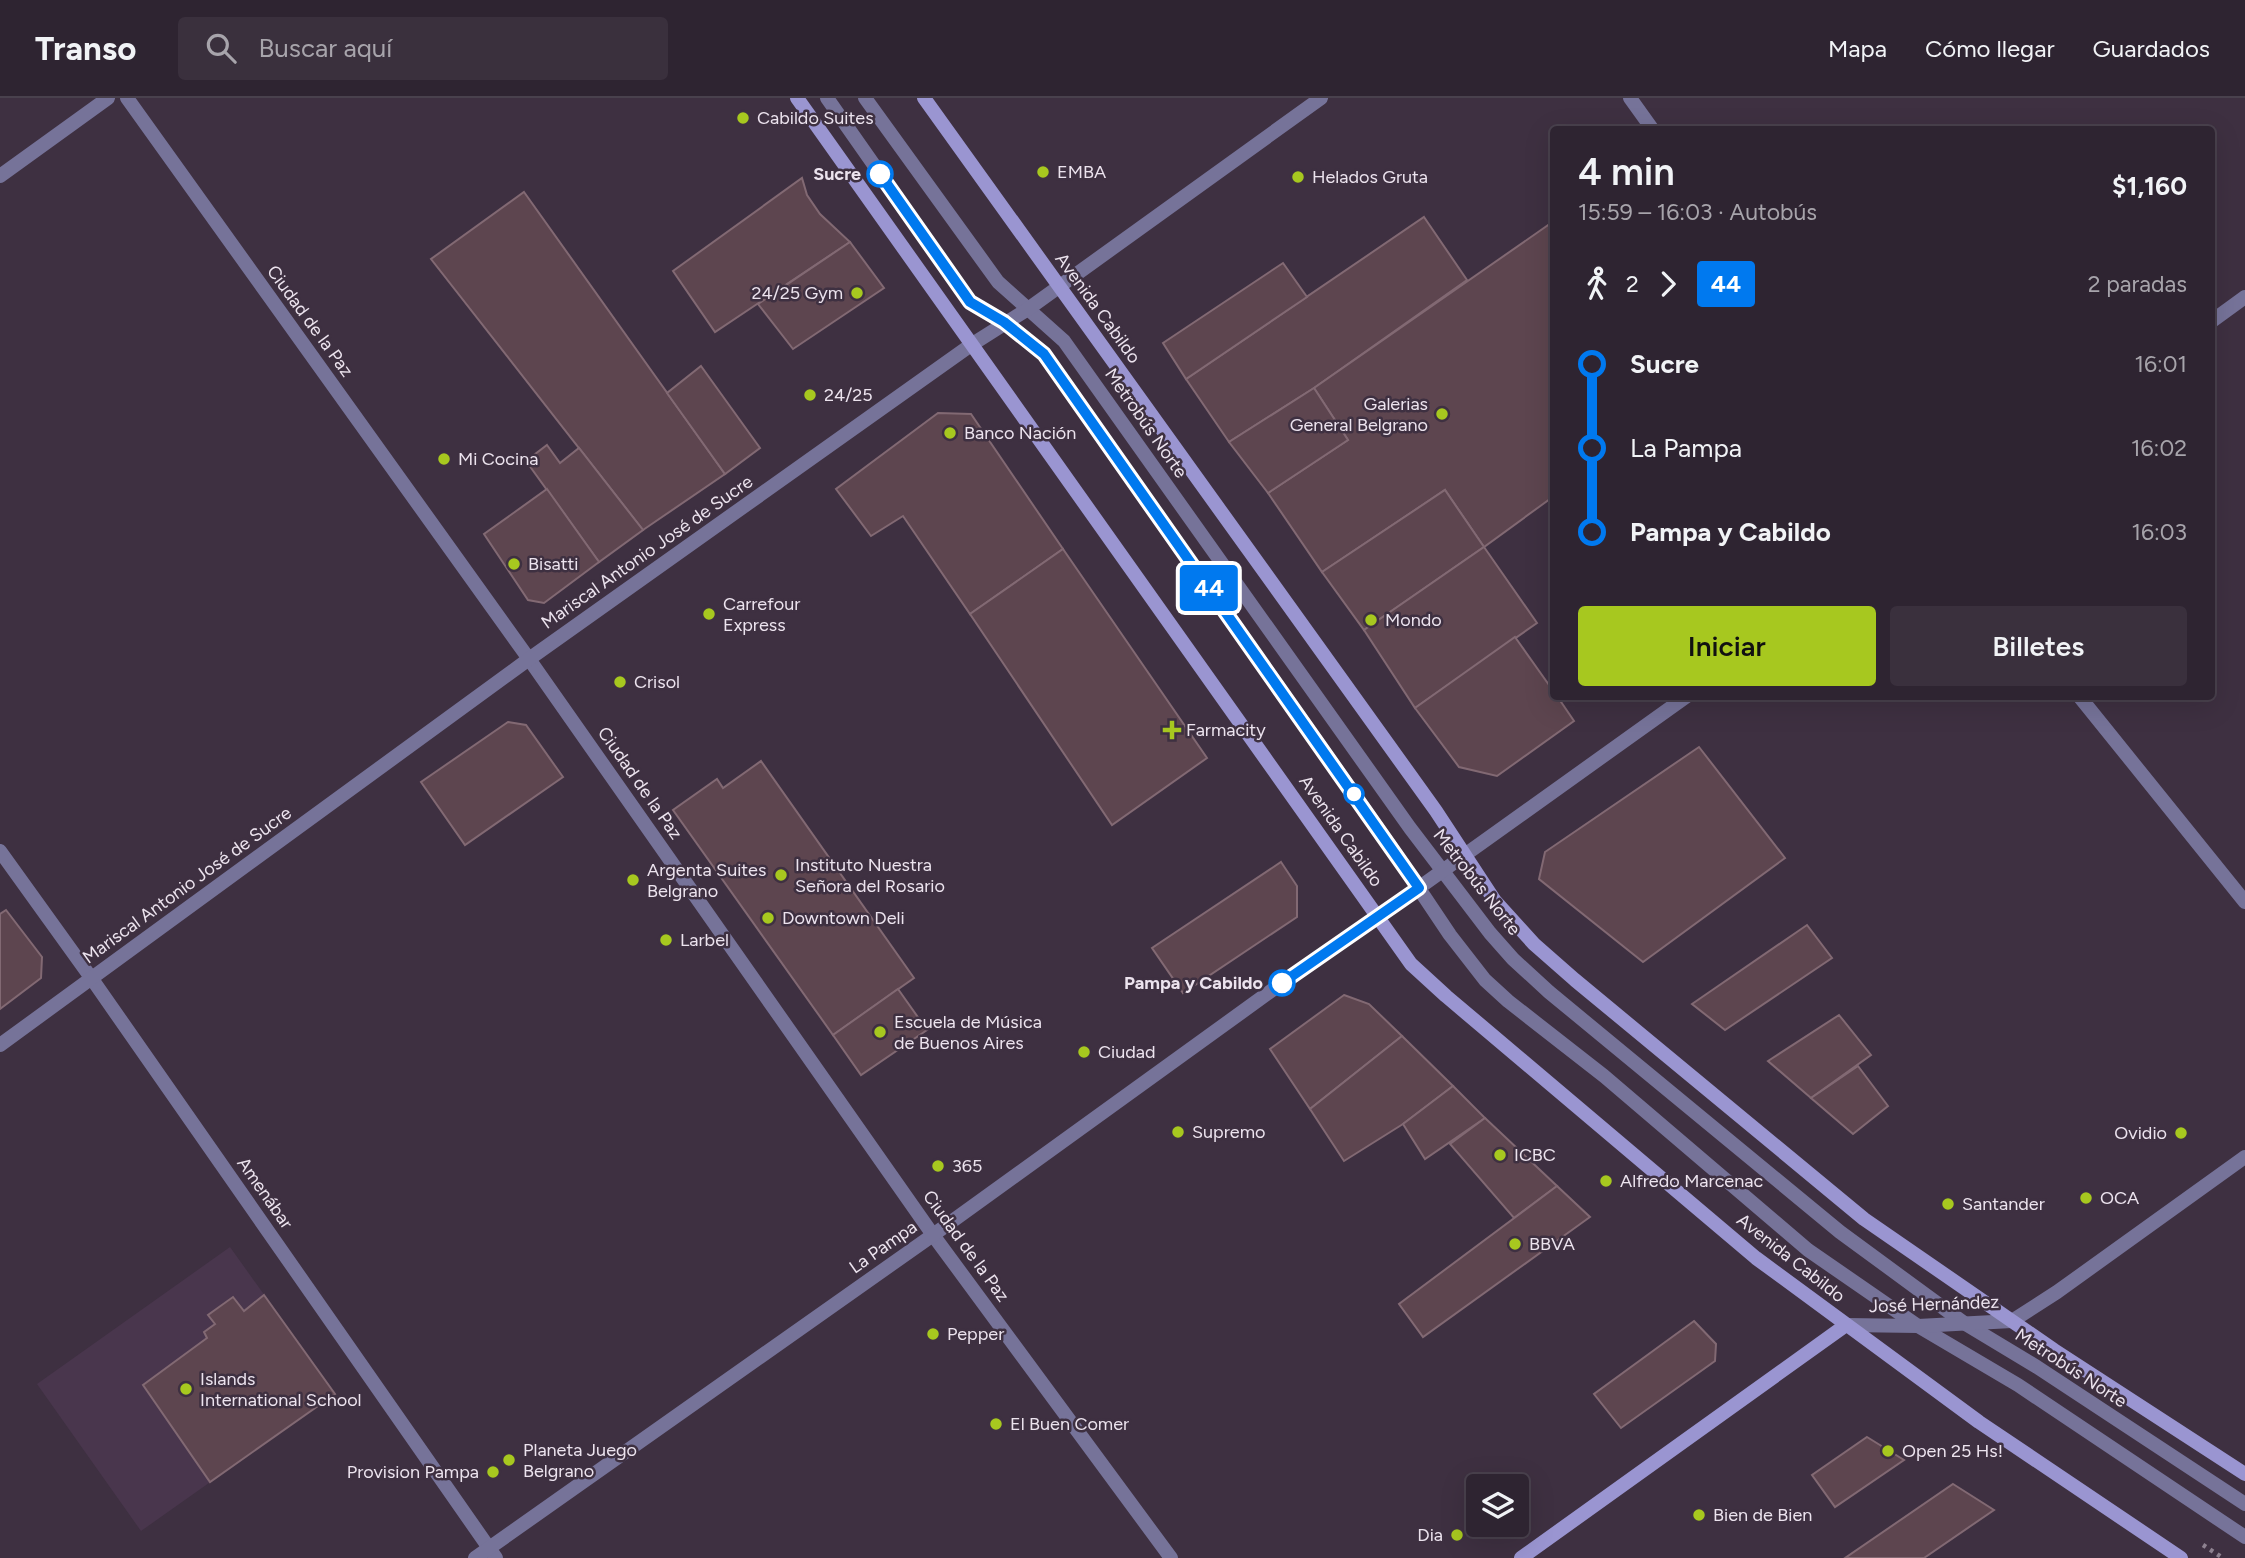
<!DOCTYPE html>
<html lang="es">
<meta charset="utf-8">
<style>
:root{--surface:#2e2431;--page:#3a303d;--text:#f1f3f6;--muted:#a7a4ab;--line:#49414d;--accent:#a7c81f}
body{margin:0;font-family:Figtree,sans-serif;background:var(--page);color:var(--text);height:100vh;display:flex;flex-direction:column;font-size:26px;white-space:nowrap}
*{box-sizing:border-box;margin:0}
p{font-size:23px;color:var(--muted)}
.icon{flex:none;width:38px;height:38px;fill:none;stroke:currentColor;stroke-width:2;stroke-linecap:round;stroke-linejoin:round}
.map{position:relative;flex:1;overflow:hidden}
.drawer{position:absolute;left:1550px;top:28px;width:665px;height:574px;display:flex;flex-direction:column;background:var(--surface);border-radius:7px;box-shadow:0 7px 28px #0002,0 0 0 2px var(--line)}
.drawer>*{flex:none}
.badge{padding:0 14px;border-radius:5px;font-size:24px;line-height:46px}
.buttons{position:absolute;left:1466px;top:1376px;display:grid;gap:14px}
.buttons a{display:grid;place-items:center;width:63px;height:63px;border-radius:7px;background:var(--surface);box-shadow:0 7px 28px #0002,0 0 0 2px var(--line);font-size:35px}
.map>.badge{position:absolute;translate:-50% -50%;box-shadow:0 0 0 4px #fff}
.legs{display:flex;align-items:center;gap:10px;height:77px;padding:0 28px;font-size:23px}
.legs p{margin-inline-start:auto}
.summary{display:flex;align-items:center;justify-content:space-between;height:119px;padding:0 28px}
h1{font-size:38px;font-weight:600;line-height:52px}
.action{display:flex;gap:14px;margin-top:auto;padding:14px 28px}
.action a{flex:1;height:80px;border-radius:7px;background:var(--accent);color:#111;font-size:28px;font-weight:600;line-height:80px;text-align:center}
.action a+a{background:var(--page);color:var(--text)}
ul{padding:0 28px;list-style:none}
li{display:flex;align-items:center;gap:24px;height:84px;font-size:26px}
li i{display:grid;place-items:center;width:10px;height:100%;margin:0 9px;background:currentColor}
li i::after{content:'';width:18px;height:18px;margin:-9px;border:5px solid;border-radius:50%;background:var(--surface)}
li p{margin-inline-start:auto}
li:first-child i{background:linear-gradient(#0000 50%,currentColor 0)}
li:last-child i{background:linear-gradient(currentColor 50%,#0000 0)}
header{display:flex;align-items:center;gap:42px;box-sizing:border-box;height:98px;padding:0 35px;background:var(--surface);border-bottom:2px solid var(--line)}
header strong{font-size:33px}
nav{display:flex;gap:38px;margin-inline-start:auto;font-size:24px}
.search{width:490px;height:63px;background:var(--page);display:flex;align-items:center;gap:18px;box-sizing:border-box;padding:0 24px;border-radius:7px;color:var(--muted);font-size:26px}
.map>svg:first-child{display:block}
.built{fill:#49364d}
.building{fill:#5d454f;stroke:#826973;stroke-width:2}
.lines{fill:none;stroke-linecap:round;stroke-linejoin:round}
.path{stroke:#8e8290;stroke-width:4.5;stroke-dasharray:3.5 5;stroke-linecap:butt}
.lane{stroke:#767399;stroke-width:14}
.street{stroke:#767399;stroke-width:14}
.secondary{stroke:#9a95d1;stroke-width:14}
.line-1-casing{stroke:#fff;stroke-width:16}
.line-1{stroke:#0079ef;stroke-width:10}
.poi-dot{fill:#a7c81f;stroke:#3e3041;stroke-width:2.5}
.stop-1-dot{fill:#fff;stroke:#0079ef;stroke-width:3.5}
.labels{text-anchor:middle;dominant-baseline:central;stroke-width:5;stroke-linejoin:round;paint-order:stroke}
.poi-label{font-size:18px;fill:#ece3ee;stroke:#3e3041;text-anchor:start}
.stop-label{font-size:18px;font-weight:bold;fill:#ece3ee;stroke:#3e3041;text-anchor:end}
.street-label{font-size:18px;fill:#ece3ee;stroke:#3e3041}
</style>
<header>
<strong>Transo</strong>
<div class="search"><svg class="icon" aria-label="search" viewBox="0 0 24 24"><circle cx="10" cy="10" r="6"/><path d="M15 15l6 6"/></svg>Buscar aquí</div>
<nav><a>Mapa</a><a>Cómo llegar</a><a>Guardados</a></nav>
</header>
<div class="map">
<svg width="2245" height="1460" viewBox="0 0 2245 1460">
<rect width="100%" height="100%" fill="#3e3041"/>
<polygon class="built" points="230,1149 335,1296 141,1433 37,1286"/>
<g class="building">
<polygon points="802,80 807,97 820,116 850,144 715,234 673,173"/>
<polygon points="524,94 725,376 643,432 431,161"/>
<polygon points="1424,119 1467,182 1314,290 1229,344 1186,281"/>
<polygon points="1554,123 1554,398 1484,449 1445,392 1322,474 1268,395 1348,342 1314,290"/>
<polygon points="850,144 884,190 793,251 758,206"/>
<polygon points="1283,165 1307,199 1186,281 1163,245"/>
<polygon points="701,268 760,350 725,376 667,295"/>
<polygon points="1314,290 1348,342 1268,395 1229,344"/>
<polygon points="938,315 971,316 1063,451 970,516 903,418 871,438 836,391"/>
<polygon points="547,347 560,365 579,350 643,432 599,464 526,363"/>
<polygon points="547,391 599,464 544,505 528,502 484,436"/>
<polygon points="1445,392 1484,449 1364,532 1322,474"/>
<polygon points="1484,449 1537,525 1415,610 1364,532"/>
<polygon points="1063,451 1207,660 1112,727 970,516"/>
<polygon points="1515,539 1554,594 1554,598 1557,598 1574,623 1497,678 1459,669 1415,610"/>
<polygon points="508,624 526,627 563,679 465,747 421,684"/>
<polygon points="1699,649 1785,760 1643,864 1539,781 1545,754"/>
<polygon points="761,663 914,880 833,937 673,712 717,681 723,690"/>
<polygon points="1281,764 1297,788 1297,819 1183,895 1152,850"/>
<polygon points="6,812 42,859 41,880 0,911 0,816"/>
<polygon points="1807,827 1832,860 1725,932 1692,906"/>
<polygon points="898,891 927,932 861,977 833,937"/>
<polygon points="1344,897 1369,906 1402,938 1310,1011 1270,951"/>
<polygon points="1839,917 1871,957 1811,1000 1768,963"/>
<polygon points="1402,938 1453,988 1403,1026 1344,1063 1310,1011"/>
<polygon points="1858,968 1888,1008 1853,1036 1811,1000"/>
<polygon points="1453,988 1485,1020 1425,1061 1403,1026"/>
<polygon points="1485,1020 1557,1088 1514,1120 1450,1046"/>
<polygon points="1557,1088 1590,1119 1423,1239 1399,1206"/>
<polygon points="264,1197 335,1296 210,1384 143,1287 207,1240 204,1234 215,1226 208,1217 233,1199 244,1213"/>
<polygon points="1694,1223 1716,1246 1715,1263 1621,1330 1594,1296"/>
<polygon points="1867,1339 1904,1362 1835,1409 1812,1377"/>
<polygon points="1953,1386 1994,1412 1924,1460 1845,1460"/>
</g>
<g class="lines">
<polyline class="path" points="2203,1447 2223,1460"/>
<g class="lane">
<polyline points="827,0 970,204 1004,224 1044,256 1389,746 1450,837 1485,882 1508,903 1604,978 1808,1152 1918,1228 2018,1287 2245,1439"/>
<polyline points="865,0 998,184 1064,243 1410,730 1490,835 1513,861 1549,894 1840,1134 1964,1225 2037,1269 2245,1406"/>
</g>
<g class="street">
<polyline points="127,0 529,561 933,1137 1171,1460"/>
<polyline points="1630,0 1653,32"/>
<polyline points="0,78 108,0"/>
<polyline points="2212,223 2245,199"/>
<polyline points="2079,598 2245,804"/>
<polyline points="0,753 92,881 496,1460"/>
<polyline points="0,947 529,561 971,247 1028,211 1321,0"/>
<polyline points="1846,1227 1918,1228 2012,1223 2057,1194 2245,1059"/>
<polyline points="475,1460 933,1137 1282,885 1378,819 1687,598"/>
</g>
<g class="secondary">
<polyline points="797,0 1411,866 1446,898 1756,1160 1979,1324 2181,1460"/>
<polyline points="924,0 1436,713 1495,803 1534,846 1575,882 1864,1121 2054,1252 2245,1376"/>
<polyline points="1521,1460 1846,1227"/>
</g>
</g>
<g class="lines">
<g class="line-1-casing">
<polyline id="line-1" points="880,76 970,204 1004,224 1044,256 1419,790 1282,885"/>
</g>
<use href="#line-1" class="line-1"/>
</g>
<g class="poi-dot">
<circle cx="743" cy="20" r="7"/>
<circle cx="1043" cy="74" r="7"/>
<circle cx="1298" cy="79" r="7"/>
<circle cx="857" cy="195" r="7"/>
<circle cx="810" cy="297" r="7"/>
<circle cx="1442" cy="316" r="7"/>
<circle cx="950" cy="335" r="7"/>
<circle cx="444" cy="361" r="7"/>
<circle cx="514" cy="466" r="7"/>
<circle cx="709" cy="516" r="7"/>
<circle cx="1371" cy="522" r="7"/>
<circle cx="620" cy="584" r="7"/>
<path d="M1168.5 621.5h7v7h7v7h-7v7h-7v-7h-7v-7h7z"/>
<circle cx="781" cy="777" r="7"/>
<circle cx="633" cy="782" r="7"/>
<circle cx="768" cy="820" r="7"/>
<circle cx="666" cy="842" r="7"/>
<circle cx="880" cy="934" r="7"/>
<circle cx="1084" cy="954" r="7"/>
<circle cx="1178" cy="1034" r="7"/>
<circle cx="2181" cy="1035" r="7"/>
<circle cx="1500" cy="1057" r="7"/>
<circle cx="938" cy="1068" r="7"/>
<circle cx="1606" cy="1083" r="7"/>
<circle cx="2086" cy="1100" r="7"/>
<circle cx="1948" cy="1106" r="7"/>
<circle cx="1515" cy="1146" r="7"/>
<circle cx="933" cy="1236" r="7"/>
<circle cx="186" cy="1291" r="7"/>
<circle cx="996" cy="1326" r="7"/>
<circle cx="1888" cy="1353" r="7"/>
<circle cx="509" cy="1362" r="7"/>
<circle cx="493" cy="1374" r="7"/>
<circle cx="1699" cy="1417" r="7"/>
<circle cx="1457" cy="1437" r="7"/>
</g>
<g class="stop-1-dot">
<circle cx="880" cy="76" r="12"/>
<circle cx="1354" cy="696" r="9"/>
<circle cx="1282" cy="885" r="12"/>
</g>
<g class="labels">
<g class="poi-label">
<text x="757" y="20">Cabildo Suites</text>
<text x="1057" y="74">EMBA</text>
<text x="1312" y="79">Helados Gruta</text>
<text x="843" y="195" text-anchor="end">24/25 Gym</text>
<text x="824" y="297">24/25</text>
<text x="1428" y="306" text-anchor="end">Galerias<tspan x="1428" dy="21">General Belgrano</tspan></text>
<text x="964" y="335">Banco Nación</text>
<text x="458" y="361">Mi Cocina</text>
<text x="528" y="466">Bisatti</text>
<text x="723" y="506">Carrefour<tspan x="723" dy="21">Express</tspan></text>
<text x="1385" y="522">Mondo</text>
<text x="634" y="584">Crisol</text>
<text x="1186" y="632">Farmacity</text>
<text x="795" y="767">Instituto Nuestra<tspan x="795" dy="21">Señora del Rosario</tspan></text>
<text x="647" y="772">Argenta Suites<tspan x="647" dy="21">Belgrano</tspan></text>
<text x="782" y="820">Downtown Deli</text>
<text x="680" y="842">Larbel</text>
<text x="894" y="924">Escuela de Música<tspan x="894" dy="21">de Buenos Aires</tspan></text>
<text x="1098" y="954">Ciudad</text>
<text x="1192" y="1034">Supremo</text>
<text x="2167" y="1035" text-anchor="end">Ovidio</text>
<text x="1514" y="1057">ICBC</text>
<text x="952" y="1068">365</text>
<text x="1620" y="1083">Alfredo Marcenac</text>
<text x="2100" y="1100">OCA</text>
<text x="1962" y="1106">Santander</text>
<text x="1529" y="1146">BBVA</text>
<text x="947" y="1236">Pepper</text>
<text x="200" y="1281">Islands<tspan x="200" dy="21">International School</tspan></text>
<text x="1010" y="1326">El Buen Comer</text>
<text x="523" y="1352">Planeta Juego<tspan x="523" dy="21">Belgrano</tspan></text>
<text x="1902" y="1353">Open 25 Hs!</text>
<text x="479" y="1374" text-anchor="end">Provision Pampa</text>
<text x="1713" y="1417">Bien de Bien</text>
<text x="1443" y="1437" text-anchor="end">Dia</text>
</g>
<g class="stop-label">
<text x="861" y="76">Sucre</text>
<text x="1263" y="885">Pampa y Cabildo</text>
</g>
<g class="street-label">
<text transform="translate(1098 210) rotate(54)">Avenida Cabildo</text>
<text transform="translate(310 223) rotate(54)">Ciudad de la Paz</text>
<text transform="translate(1146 325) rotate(55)">Metrobús Norte</text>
<text transform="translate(647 454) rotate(-35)">Mariscal Antonio José de Sucre</text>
<text transform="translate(640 685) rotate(55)">Ciudad de la Paz</text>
<text transform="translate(1341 733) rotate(55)">Avenida Cabildo</text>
<text transform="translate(1477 784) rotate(52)">Metrobús Norte</text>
<text transform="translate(187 787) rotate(-36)">Mariscal Antonio José de Sucre</text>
<text transform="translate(265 1095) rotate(55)">Amenábar</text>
<text transform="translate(966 1148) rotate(54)">Ciudad de la Paz</text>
<text transform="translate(883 1149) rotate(-35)">La Pampa</text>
<text transform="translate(1791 1160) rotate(38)">Avenida Cabildo</text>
<text transform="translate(1934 1206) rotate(-2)">José Hernández</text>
<text transform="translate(2071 1270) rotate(33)">Metrobús Norte</text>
</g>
</g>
</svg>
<div class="buttons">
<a><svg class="icon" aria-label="layers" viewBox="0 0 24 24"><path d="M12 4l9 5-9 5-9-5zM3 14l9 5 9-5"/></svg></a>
</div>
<b class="badge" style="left:1209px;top:490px;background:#0079ef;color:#fff">44</b>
<section class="drawer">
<div class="summary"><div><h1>4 min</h1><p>15:59 – 16:03 · Autobús</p></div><b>$1,160</b></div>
<div class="legs"><svg class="icon" aria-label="walk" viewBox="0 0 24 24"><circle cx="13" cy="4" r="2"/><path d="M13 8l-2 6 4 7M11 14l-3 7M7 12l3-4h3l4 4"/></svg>2<svg class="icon" aria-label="forward" viewBox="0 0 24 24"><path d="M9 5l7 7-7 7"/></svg><b class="badge" style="background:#0079ef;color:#fff">44</b><p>2 paradas</p></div>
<ul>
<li><i style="color:#0079ef"></i><b>Sucre</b><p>16:01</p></li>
<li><i style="color:#0079ef"></i><span>La Pampa</span><p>16:02</p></li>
<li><i style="color:#0079ef"></i><b>Pampa y Cabildo</b><p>16:03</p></li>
</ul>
<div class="action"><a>Iniciar</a><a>Billetes</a></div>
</section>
</div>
